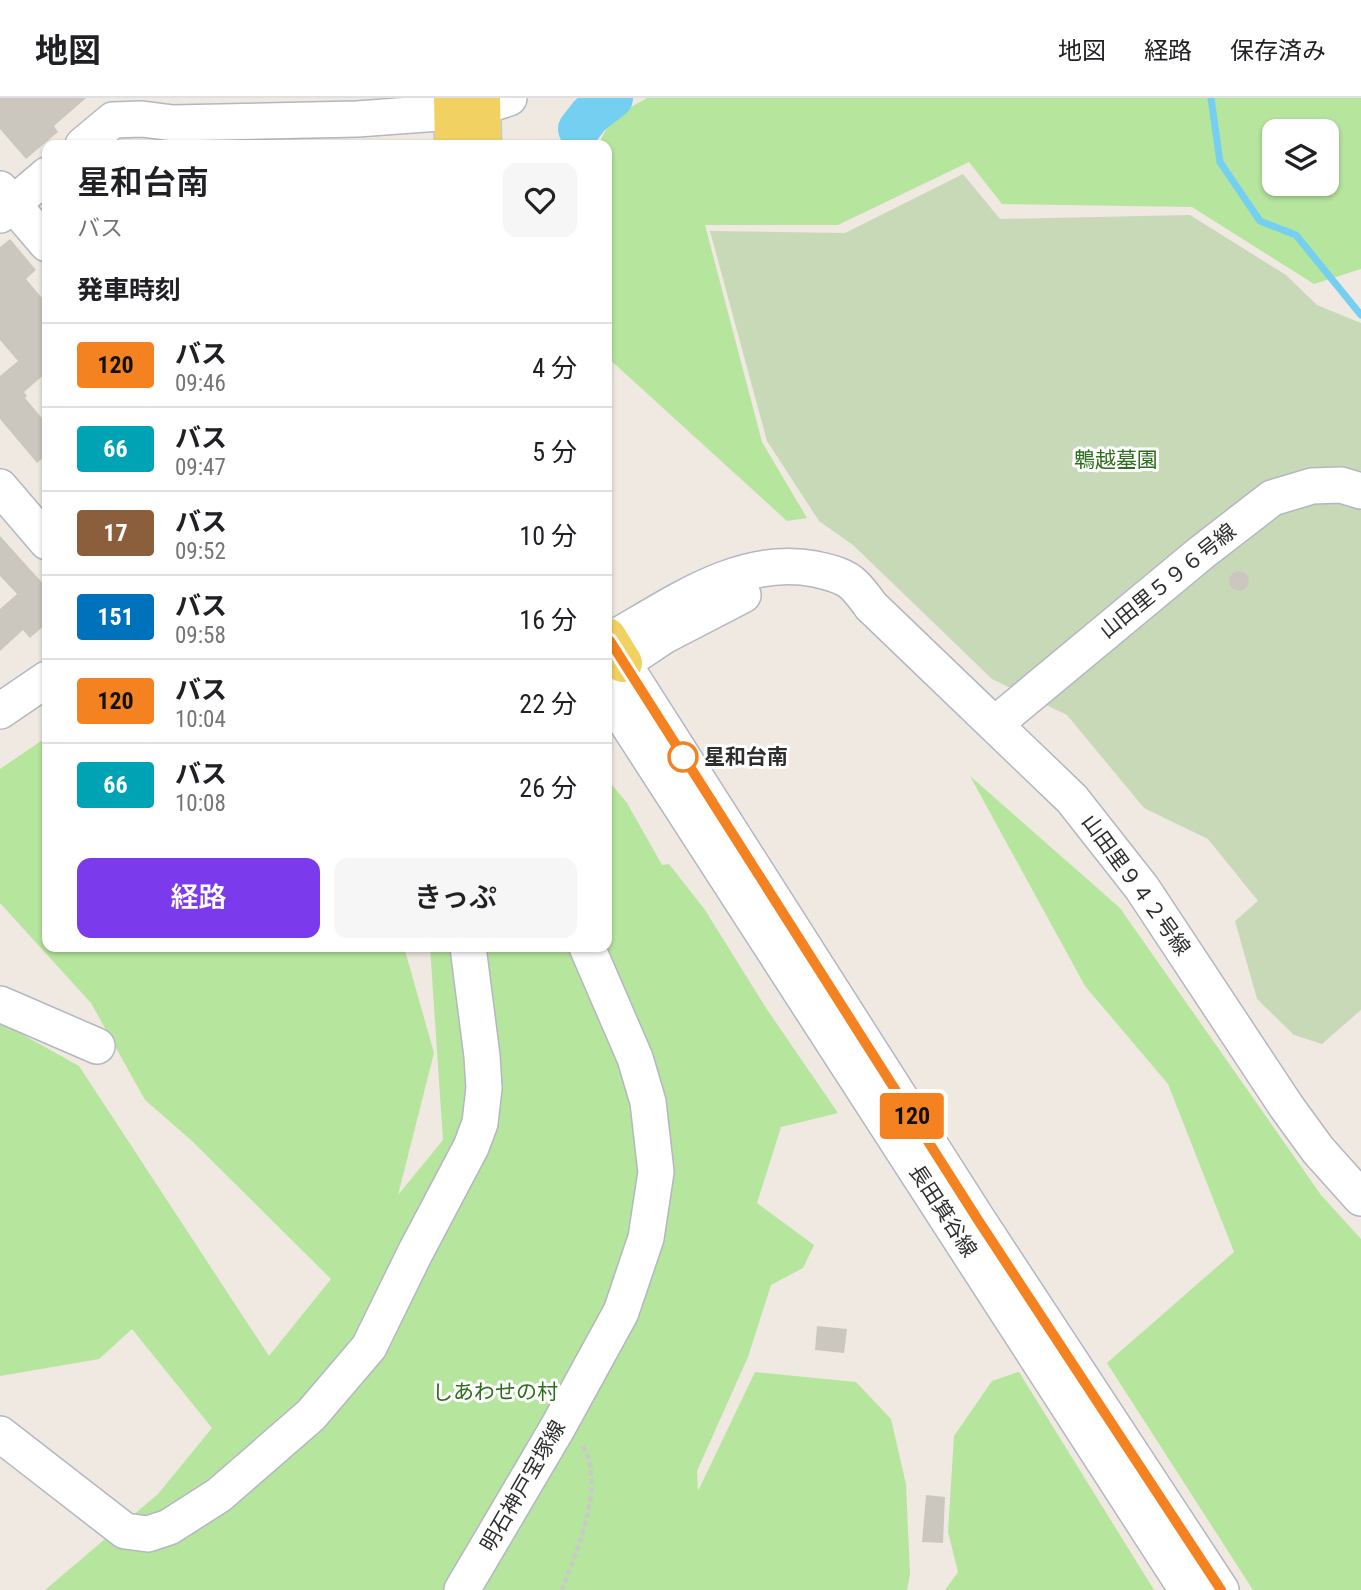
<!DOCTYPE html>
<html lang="ja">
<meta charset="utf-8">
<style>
:root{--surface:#fff;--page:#f6f6f6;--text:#202124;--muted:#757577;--line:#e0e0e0;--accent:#7c3aed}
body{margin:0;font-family:"Roboto Condensed","Noto Sans JP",sans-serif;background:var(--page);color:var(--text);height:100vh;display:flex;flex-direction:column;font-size:26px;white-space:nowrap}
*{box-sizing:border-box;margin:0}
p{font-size:23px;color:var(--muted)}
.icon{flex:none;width:38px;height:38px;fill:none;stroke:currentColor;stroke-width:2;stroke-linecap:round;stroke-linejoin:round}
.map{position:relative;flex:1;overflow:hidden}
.drawer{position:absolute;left:42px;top:42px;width:570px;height:812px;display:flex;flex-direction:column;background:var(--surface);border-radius:14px;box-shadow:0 2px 5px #0004}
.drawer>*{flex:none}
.badge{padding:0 14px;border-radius:5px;font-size:24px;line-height:46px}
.buttons{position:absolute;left:1262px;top:21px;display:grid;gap:14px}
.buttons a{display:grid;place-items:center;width:77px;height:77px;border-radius:14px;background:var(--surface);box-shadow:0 2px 5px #0004;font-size:35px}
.map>.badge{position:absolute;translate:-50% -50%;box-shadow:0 0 0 4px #fff}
h2{padding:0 35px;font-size:26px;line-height:63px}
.round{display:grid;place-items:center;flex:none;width:74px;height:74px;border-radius:14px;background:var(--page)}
.head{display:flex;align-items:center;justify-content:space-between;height:119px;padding:0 35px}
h1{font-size:33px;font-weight:600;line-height:52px}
.action{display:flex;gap:14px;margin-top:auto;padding:14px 35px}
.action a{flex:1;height:80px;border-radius:14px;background:var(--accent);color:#fff;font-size:28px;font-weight:600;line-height:80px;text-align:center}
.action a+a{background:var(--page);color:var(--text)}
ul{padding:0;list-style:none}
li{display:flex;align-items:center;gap:21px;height:84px;padding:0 35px;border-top:2px solid var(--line)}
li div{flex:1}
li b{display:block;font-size:26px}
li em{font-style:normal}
li .badge{min-width:77px;font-weight:700;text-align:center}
header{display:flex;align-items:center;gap:42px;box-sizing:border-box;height:98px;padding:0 35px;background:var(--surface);border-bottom:2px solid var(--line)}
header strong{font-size:33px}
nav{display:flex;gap:38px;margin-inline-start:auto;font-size:24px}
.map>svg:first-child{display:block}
.green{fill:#b6e59e;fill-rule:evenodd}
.cemetery{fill:#c8d9b8}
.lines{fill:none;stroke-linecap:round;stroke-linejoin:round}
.stream{stroke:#75cff0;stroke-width:7}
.river{stroke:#75cff0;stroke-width:42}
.building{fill:#cbc7bf}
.minor-casing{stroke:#b4b7c1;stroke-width:38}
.major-casing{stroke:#c9c9c9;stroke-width:41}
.path{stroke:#c9c9c9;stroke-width:4.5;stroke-dasharray:5 3.5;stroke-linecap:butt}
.minor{stroke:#fff;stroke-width:35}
.major{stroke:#f2d163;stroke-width:38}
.line-casing{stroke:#fff;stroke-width:16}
.line{stroke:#f58220;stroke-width:10}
.stop-dot{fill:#fff;stroke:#f58220;stroke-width:3.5}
.labels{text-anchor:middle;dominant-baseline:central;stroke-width:6;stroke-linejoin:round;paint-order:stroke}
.park-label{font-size:21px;fill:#2c6e1b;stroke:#fff}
.street-label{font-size:21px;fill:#2e2e2e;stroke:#fff}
.stop-label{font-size:21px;font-weight:bold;fill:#2e2e2e;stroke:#fff;text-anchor:start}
</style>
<header>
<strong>地図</strong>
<nav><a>地図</a><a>経路</a><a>保存済み</a></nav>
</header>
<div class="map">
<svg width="1361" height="1492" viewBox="0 0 1361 1492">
<rect width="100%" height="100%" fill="#efe9e1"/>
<g class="green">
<path d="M647 0H1361V171L1314 186 1192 109 1002 106 969 64 838 127H705L762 344 807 420 787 423 607 259V47H598L612 20ZM1274 33H1326V86H1274Z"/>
<polygon points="47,639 47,849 404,849 434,955 398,1097 443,1042 430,849 607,849 607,688 613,688 627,705 662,767 669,766 705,812 766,910 838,1015 781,1029 757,1105 814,1147 803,1170 771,1187 748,1259 697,1373 698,1393 755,1274 856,1284 891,1321 906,1386 910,1476 907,1492 45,1492 158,1396 212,1330 132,1231 99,1261 0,1278 0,924 79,968 269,1258 331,1181 191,1042 145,1002 91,905 0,805 0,671"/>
<polygon points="970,678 1120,810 1321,1097 1361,1141 1361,1492 1253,1492 1107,1265 1234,1154 1168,986 1085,888"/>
<polygon points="1018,1274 1019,1274 1154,1492 945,1492 958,1474 948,1434 954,1338 992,1283"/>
</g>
<polygon class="cemetery" points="963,76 1000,121 1190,117 1286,177 1317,207 1361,225 1361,912 1322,946 1294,937 1257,901 1235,823 1258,803 1208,741 1144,710 1067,617 992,581 853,447 819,423 767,343 710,133 845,135"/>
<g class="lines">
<polyline class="stream" points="1211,0 1220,64 1260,123 1296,137 1361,217"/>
<polyline class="river" points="579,31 590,17 612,0"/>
</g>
<g class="building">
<polygon points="0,0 86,0 54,28 58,34 26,61 0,31"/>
<polygon points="262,43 262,47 217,47 217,44"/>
<polygon points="10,141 36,172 26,181 47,206 47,274 24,294 27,298 25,300 47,326 47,356 37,365 0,321 0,278 18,263 0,242 0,149"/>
<polygon points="0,438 47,490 47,525 30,540 23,532 0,553 0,511 17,496 0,478"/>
<circle cx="1239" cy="483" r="10"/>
<polygon points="817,1228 847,1231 844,1255 815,1252"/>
<polygon points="926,1397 945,1399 943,1445 922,1444"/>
</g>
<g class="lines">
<g class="minor-casing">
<g id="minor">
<polyline points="481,9 509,0"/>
<polyline points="83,47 113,22 142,21 173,25 357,21 453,14"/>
<polyline points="0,91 47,146"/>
<polyline points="0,117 47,77"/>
<polyline points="0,389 47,444"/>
<path d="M607 544C670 509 739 456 815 471 828 474 844 477 854 487 860 493 866 501 871 508L1072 701 1142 790 1286 1008 1318 1052 1361 1100"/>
<polyline points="623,565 978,1122 1221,1492"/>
<polyline points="607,576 664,538 743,497"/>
<polyline points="607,594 1187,1492"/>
<polyline points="0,613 47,581"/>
<polyline points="995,626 1201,455 1272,400 1312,388 1341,387 1361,393"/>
<polyline points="0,906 97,948"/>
<polyline points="0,1336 125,1433 148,1436 169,1429 219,1397 311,1317 369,1249 415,1155 471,1049 480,1025 484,990 482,958 468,849"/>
<polyline points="462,1492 558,1329 621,1214 646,1140 656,1074 648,1004 635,960 587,849"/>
</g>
</g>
<g class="major-casing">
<g id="major">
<polyline points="453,0 454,47"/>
<polyline points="481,0 482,47"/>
<polyline points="607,539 623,565"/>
</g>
</g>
<path class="path" d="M562 1492C576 1453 608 1384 581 1346"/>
<use href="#minor" class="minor"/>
<use href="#major" class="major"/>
</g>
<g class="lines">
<g class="line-casing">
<polyline id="line" points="607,544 610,543 978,1122 1221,1492"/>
</g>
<use href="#line" class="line"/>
</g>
<circle class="stop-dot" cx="683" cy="659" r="14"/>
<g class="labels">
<g class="park-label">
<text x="1116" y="362">鵯越墓園</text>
<text x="495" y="1294">しあわせの村</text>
</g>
<g class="street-label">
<text transform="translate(1168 483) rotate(-39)">山田里５９６号線</text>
<text transform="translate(1136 787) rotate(54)">山田里９４２号線</text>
<text transform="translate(943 1113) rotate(57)">長田箕谷線</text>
<text transform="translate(523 1388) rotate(-60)">明石神戸宝塚線</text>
</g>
<g class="stop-label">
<text x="704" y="659">星和台南</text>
</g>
</g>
</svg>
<div class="buttons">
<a><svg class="icon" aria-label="layers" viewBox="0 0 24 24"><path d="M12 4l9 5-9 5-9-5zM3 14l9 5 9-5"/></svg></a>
</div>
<b class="badge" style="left:912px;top:1018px;background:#f58220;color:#111">120</b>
<section class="drawer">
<div class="head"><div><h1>星和台南</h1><p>バス</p></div><a class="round"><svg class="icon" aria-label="heart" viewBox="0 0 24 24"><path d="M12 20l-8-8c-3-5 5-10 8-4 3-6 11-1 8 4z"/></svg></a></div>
<h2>発車時刻</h2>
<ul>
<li><span class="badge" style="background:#f58220;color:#111">120</span><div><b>バス</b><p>09:46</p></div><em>4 分</em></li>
<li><span class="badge" style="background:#00a3b4;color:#fff">66</span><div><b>バス</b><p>09:47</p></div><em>5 分</em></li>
<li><span class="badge" style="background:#8b5e3c;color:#fff">17</span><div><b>バス</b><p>09:52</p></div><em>10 分</em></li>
<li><span class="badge" style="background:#0072bc;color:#fff">151</span><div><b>バス</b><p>09:58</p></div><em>16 分</em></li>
<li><span class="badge" style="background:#f58220;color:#111">120</span><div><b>バス</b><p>10:04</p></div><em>22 分</em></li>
<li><span class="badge" style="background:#00a3b4;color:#fff">66</span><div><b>バス</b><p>10:08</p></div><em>26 分</em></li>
</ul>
<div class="action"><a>経路</a><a>きっぷ</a></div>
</section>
</div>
